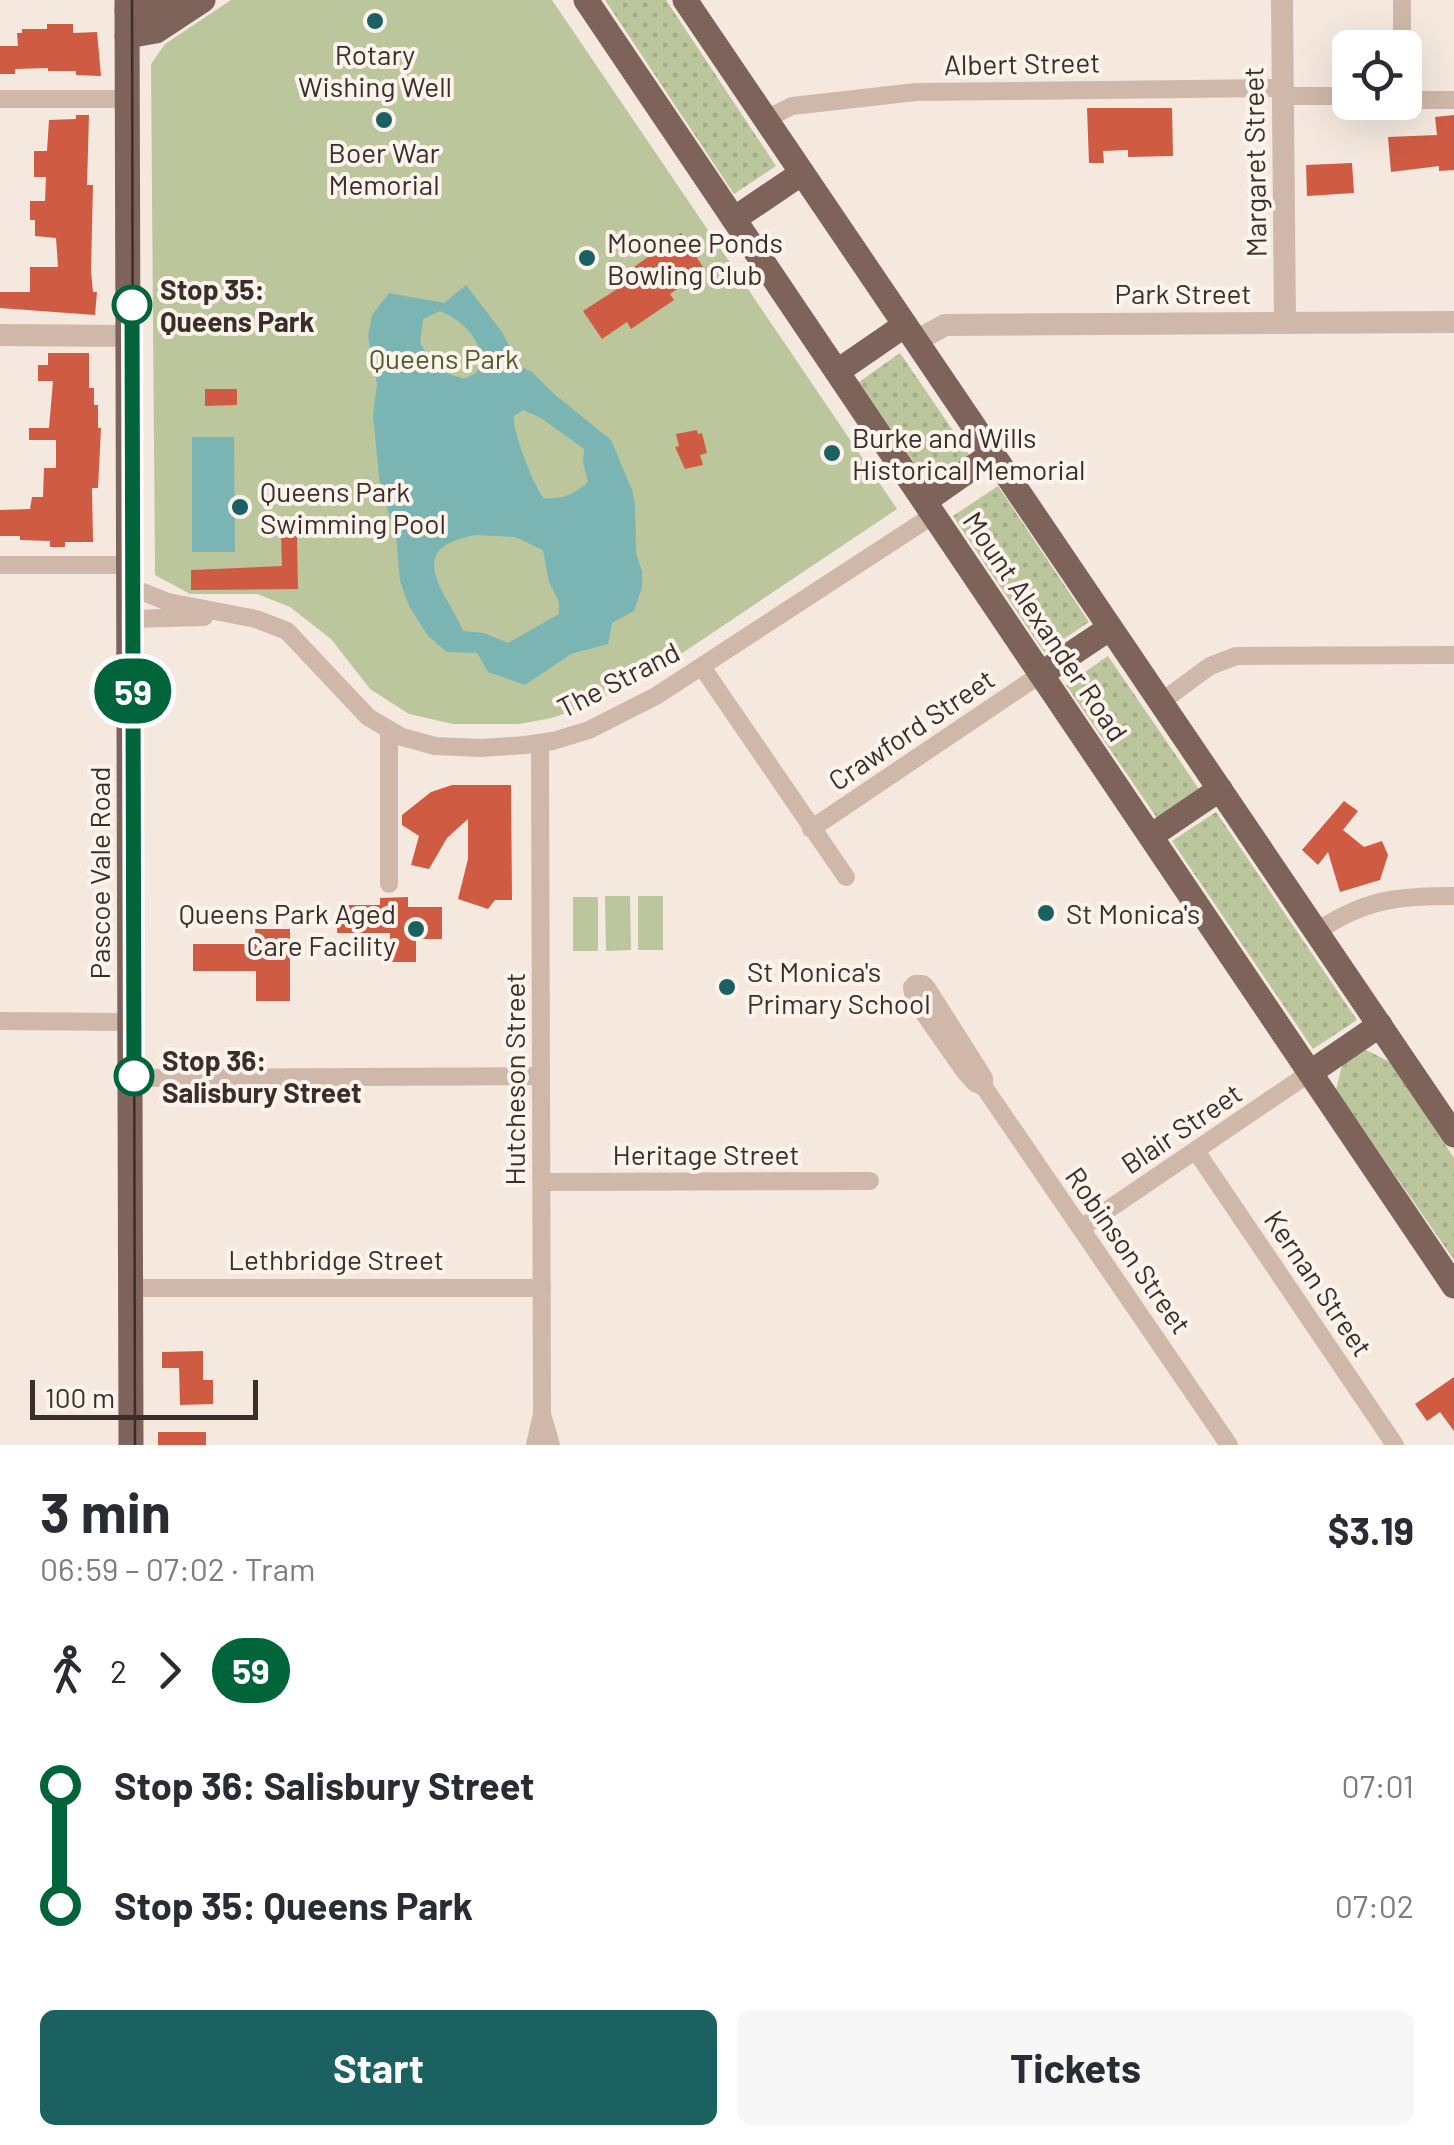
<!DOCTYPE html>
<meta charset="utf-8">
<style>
:root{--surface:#fff;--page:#f7f7f7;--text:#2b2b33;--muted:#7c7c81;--accent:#1b6161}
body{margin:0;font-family:Barlow,sans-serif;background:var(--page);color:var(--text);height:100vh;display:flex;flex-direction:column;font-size:38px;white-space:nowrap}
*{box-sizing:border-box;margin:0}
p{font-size:32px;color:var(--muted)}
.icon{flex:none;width:55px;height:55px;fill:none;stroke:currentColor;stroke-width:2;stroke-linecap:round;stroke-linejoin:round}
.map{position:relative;height:1445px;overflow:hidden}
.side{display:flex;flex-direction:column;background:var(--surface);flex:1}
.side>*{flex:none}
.badge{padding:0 20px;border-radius:32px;font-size:35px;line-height:65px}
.buttons{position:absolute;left:1332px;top:30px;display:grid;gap:20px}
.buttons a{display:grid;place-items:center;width:90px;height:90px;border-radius:15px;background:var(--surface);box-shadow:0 10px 40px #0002;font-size:50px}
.scale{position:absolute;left:30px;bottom:25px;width:228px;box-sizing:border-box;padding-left:10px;border:5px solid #3b2e2a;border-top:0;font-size:28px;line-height:35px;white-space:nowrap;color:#3b2e2a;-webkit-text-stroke:8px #fcf4ec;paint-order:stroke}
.map>.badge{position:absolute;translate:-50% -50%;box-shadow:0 0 0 5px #fff}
.legs{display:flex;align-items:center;gap:15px;height:110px;padding:0 40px;font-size:32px}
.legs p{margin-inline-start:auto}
.head{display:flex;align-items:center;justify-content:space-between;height:170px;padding:0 40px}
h1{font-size:55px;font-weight:700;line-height:75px}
.primary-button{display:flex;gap:20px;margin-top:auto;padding:20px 40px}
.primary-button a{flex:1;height:115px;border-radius:15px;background:var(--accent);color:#fff;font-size:40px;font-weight:700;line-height:115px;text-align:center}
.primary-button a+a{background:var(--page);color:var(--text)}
ul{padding:0 40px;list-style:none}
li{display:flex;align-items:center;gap:35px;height:120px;font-size:38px}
li i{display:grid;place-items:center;width:15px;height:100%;margin:0 12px;background:currentColor}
li i::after{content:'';width:25px;height:25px;margin:-12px;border:8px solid;border-radius:50%;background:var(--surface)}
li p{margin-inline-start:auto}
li:first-child i{background:linear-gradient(#0000 50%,currentColor 0)}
li:last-child i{background:linear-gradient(currentColor 50%,#0000 0)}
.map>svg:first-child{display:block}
.grass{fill:url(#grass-dots)}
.park{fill:#bbc69d}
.water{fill:#7bb5b3;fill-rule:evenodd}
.building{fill:#cf5b43}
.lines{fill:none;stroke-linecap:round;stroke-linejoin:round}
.minor{stroke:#cfb8a9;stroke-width:18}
.tertiary{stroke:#cfb8a9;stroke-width:22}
.primary{stroke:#7e635a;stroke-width:25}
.tram{stroke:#3b2e2a;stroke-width:2.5}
.line-1-casing{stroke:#fff;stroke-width:22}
.line-1{stroke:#00653a;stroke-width:15}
.poi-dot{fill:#1b6161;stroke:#fcf4ec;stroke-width:4}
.stop-1-dot{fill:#fff;stroke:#00653a;stroke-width:5}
.labels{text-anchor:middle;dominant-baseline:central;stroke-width:8;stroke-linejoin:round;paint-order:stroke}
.poi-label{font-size:28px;fill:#3b2e2a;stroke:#fcf4ec;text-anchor:start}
.street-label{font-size:28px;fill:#3b2e2a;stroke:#fcf4ec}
.stop-label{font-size:28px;font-weight:bold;fill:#3b2e2a;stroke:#fcf4ec;text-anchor:start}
.park-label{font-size:28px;fill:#4e5c2b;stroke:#fcf4ec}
</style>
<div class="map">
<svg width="1454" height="1445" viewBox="0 0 1454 1445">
<defs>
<pattern id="grass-dots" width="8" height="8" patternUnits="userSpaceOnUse" patternTransform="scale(2.5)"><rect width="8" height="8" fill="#bbc69d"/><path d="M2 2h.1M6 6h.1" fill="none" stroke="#a2aa87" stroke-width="1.8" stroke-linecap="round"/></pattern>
</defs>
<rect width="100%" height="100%" fill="#f5e9df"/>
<g class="grass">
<polygon points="605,0 666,0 776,166 734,194"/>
<polygon points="900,353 971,457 930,486 859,382"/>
<polygon points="998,486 1089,622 1044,652 953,516"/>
<polygon points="1108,656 1199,789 1157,818 1066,685"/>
<polygon points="1216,812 1357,1020 1313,1049 1172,841"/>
<polygon points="1364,1049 1392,1063 1454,1158 1454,1260 1336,1090 1343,1061"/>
</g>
<g class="park">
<polygon points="231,0 552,0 897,509 660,668 586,706 552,718 519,724 453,724 409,714 370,689 331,639 290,607 257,594 190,594 155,575 151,64 165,44"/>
<polygon points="605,896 630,896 631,950 606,951"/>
<rect x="638" y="896" width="25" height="54"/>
<rect x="573" y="897" width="25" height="54"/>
</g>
<g class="water">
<path d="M466 285 502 332 520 366 532 372 554 394 611 440 632 490 635 504 636 553 642 571V587L634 611 612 623 608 644 571 654 525 685 488 672 477 653 447 652 428 636 409 606 400 581 396 535 380 486 373 415 377 384 368 336 372 315 389 293 444 303ZM440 311C463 321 479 337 482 361L476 373 464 379 437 370 420 343 423 319ZM523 410 541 418 584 449 583 463 588 482C575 494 562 500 544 498 535 489 511 429 514 416ZM476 535 515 537 543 550 549 582 559 602V614L508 643 484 633 463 631C446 591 401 548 476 535Z"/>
<polygon points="234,437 235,552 192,552 192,437"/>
</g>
<g class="building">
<polygon points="47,24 73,24 73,33 97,32 101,76 76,75 76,71 48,71 48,68 15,69 15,74 0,74 0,46 18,46 17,33 22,33 22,29 47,29"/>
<polygon points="1087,108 1172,108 1173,156 1128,157 1128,150 1103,151 1104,163 1089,163"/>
<polygon points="76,115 89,115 87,185 93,185 91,271 93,292 97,292 95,315 0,308 0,292 30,292 30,267 58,267 56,238 35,236 35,220 30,220 30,201 45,201 46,177 34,177 34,151 47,151 49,120 76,119"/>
<polygon points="1454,115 1454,170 1439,171 1439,166 1391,172 1388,137 1437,135 1435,117"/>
<polygon points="1352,163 1354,193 1307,196 1306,165"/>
<polygon points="681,233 705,270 670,294 674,300 631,329 627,322 602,339 583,311 628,282 623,275"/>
<polygon points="48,353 89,353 89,388 94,388 94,405 98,405 98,428 101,428 98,488 92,488 93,542 65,542 65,547 50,547 50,541 20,540 20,536 0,536 0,510 30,509 32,497 43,497 44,468 56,468 56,440 29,440 29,428 49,428 53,381 38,381 38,365 48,365"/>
<polygon points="205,389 237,389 237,405 205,406"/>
<polygon points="697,430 698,434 702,433 707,453 700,455 703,465 685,469 675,447 679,446 676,434"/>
<polygon points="297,536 298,589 191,590 191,570 282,566 281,537"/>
<polygon points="452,785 511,785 512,900 495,900 488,909 458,899 468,859 468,819 447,838 429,869 411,865 419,836 402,825 402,815 431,792"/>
<polygon points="1344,801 1358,811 1343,830 1364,847 1382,841 1388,855 1380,880 1340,892 1328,852 1318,865 1302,850"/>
<polygon points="408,897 408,907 442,907 442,939 416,939 416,962 390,962 390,933 337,933 338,905 380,905 380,898"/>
<polygon points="255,929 290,929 290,1001 256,1001 256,971 193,971 193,944 256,944"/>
<polygon points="203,1351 203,1380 213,1380 213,1404 180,1405 179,1368 162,1368 162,1352"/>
<polygon points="1454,1377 1454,1431 1440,1412 1427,1421 1415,1404"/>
<rect x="158" y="1432" width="48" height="13"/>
</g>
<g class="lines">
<g class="minor">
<polyline points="1402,0 1402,48"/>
<polyline points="1283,96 1350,96"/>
<polyline points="0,99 128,99"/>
<polyline points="1405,100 1454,100"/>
<polyline points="766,119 792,106 916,92 1283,88"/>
<polyline points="0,565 128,565"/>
<polyline points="128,586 168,602 256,619 287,631 368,717 402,737 435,746 481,748 525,745 553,741 589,730 656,696 935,514"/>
<polyline points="128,619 204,617"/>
<polyline points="702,667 846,877"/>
<polyline points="1161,702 1210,666 1236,656 1454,655"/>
<polyline points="389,731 389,884"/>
<polyline points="811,829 1041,674"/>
<path d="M1316 932C1365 899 1397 896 1454 896"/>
<polyline points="0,1021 129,1022"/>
<polyline points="130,1078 541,1076"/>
<polyline points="984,1087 975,1083 965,1072 914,999 912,987 915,984 923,984 927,988 984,1078 984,1087 1229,1445"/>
<polyline points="1196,1151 1395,1445"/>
<polyline points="542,1182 870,1181"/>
<polyline points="1081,1228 1311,1072"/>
<polyline points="130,1288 542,1288"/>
<polyline points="542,1414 551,1445"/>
<polyline points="535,1445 542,1414 540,744"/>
</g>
<g class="tertiary">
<polyline points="1282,0 1285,323"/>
<polyline points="0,335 128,336"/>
<polyline points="916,341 945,325 1454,322"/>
</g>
<g class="primary">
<polyline points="127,0 131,1445"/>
<polyline points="586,0 1454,1286"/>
<polyline points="685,0 1454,1135"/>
<polyline points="127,10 155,8 180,0"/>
<polyline points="127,36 156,31 203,0"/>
<polyline points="734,219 802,173"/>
<polyline points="838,371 905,325"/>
<polyline points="925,501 992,454"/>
<polyline points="1041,674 1110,628"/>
<polyline points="1151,836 1220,789"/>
<polyline points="1311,1072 1380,1025"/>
</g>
<polyline class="tram" points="132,0 135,1445"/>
</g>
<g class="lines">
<g class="line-1-casing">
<polyline id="line-1" points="132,305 134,1076"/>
</g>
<use href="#line-1" class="line-1"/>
</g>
<g class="poi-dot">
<circle cx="375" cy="21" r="10"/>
<circle cx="384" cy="120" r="10"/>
<circle cx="587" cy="258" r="10"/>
<circle cx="832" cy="453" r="10"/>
<circle cx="240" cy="507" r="10"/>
<circle cx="1046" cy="913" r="10"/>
<circle cx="416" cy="929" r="10"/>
<circle cx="727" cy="987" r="10"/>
</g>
<g class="stop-1-dot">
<circle cx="132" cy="305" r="18"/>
<circle cx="134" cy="1076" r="18"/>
</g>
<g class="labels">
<g class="poi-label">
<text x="375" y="54" text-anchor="middle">Rotary<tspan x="375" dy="32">Wishing Well</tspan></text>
<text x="384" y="152" text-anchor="middle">Boer War<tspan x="384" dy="32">Memorial</tspan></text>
<text x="607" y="242">Moonee Ponds<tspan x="607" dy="32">Bowling Club</tspan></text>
<text x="852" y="437">Burke and Wills<tspan x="852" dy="32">Historical Memorial</tspan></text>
<text x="260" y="491">Queens Park<tspan x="260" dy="32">Swimming Pool</tspan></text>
<text x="396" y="913" text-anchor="end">Queens Park Aged<tspan x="396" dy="32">Care Facility</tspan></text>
<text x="1066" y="913">St Monica's</text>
<text x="747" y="971">St Monica's<tspan x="747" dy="32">Primary School</tspan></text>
</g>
<g class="street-label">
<text transform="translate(1022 63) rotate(-1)">Albert Street</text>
<text transform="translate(1254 162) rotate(-91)">Margaret Street</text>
<text x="1183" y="293">Park Street</text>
<text transform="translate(1046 626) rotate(56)">Mount Alexander Road</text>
<text transform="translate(618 679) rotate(-27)">The Strand</text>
<text transform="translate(911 729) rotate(-34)">Crawford Street</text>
<text transform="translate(99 873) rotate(-90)">Pascoe Vale Road</text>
<text transform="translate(514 1079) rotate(-90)">Hutcheson Street</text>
<text transform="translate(1181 1128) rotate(-34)">Blair Street</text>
<text x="706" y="1154">Heritage Street</text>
<text transform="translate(1129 1250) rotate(55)">Robinson Street</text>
<text x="336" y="1259">Lethbridge Street</text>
<text transform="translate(1319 1283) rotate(56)">Kernan Street</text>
</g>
<g class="stop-label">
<text x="160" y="289">Stop 35:<tspan x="160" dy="32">Queens Park</tspan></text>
<text x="162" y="1060">Stop 36:<tspan x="162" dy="32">Salisbury Street</tspan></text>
</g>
<g class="park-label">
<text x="444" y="358">Queens Park</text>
</g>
</g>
</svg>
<div class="buttons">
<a><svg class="icon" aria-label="locate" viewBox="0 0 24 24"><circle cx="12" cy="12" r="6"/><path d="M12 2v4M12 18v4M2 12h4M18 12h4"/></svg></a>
</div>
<div class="scale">100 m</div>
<b class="badge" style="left:133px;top:691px;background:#00653a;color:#fff">59</b>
</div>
<section class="side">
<div class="head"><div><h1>3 min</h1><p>06:59 – 07:02 · Tram</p></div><b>$3.19</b></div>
<div class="legs"><svg class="icon" aria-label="walk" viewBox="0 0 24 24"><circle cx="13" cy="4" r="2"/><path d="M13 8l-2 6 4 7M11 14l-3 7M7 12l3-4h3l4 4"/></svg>2<svg class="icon" aria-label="forward" viewBox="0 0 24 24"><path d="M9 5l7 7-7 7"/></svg><b class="badge" style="background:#00653a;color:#fff">59</b></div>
<ul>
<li><i style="color:#00653a"></i><b>Stop 36: Salisbury Street</b><p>07:01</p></li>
<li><i style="color:#00653a"></i><b>Stop 35: Queens Park</b><p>07:02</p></li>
</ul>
<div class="primary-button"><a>Start</a><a>Tickets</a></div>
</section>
